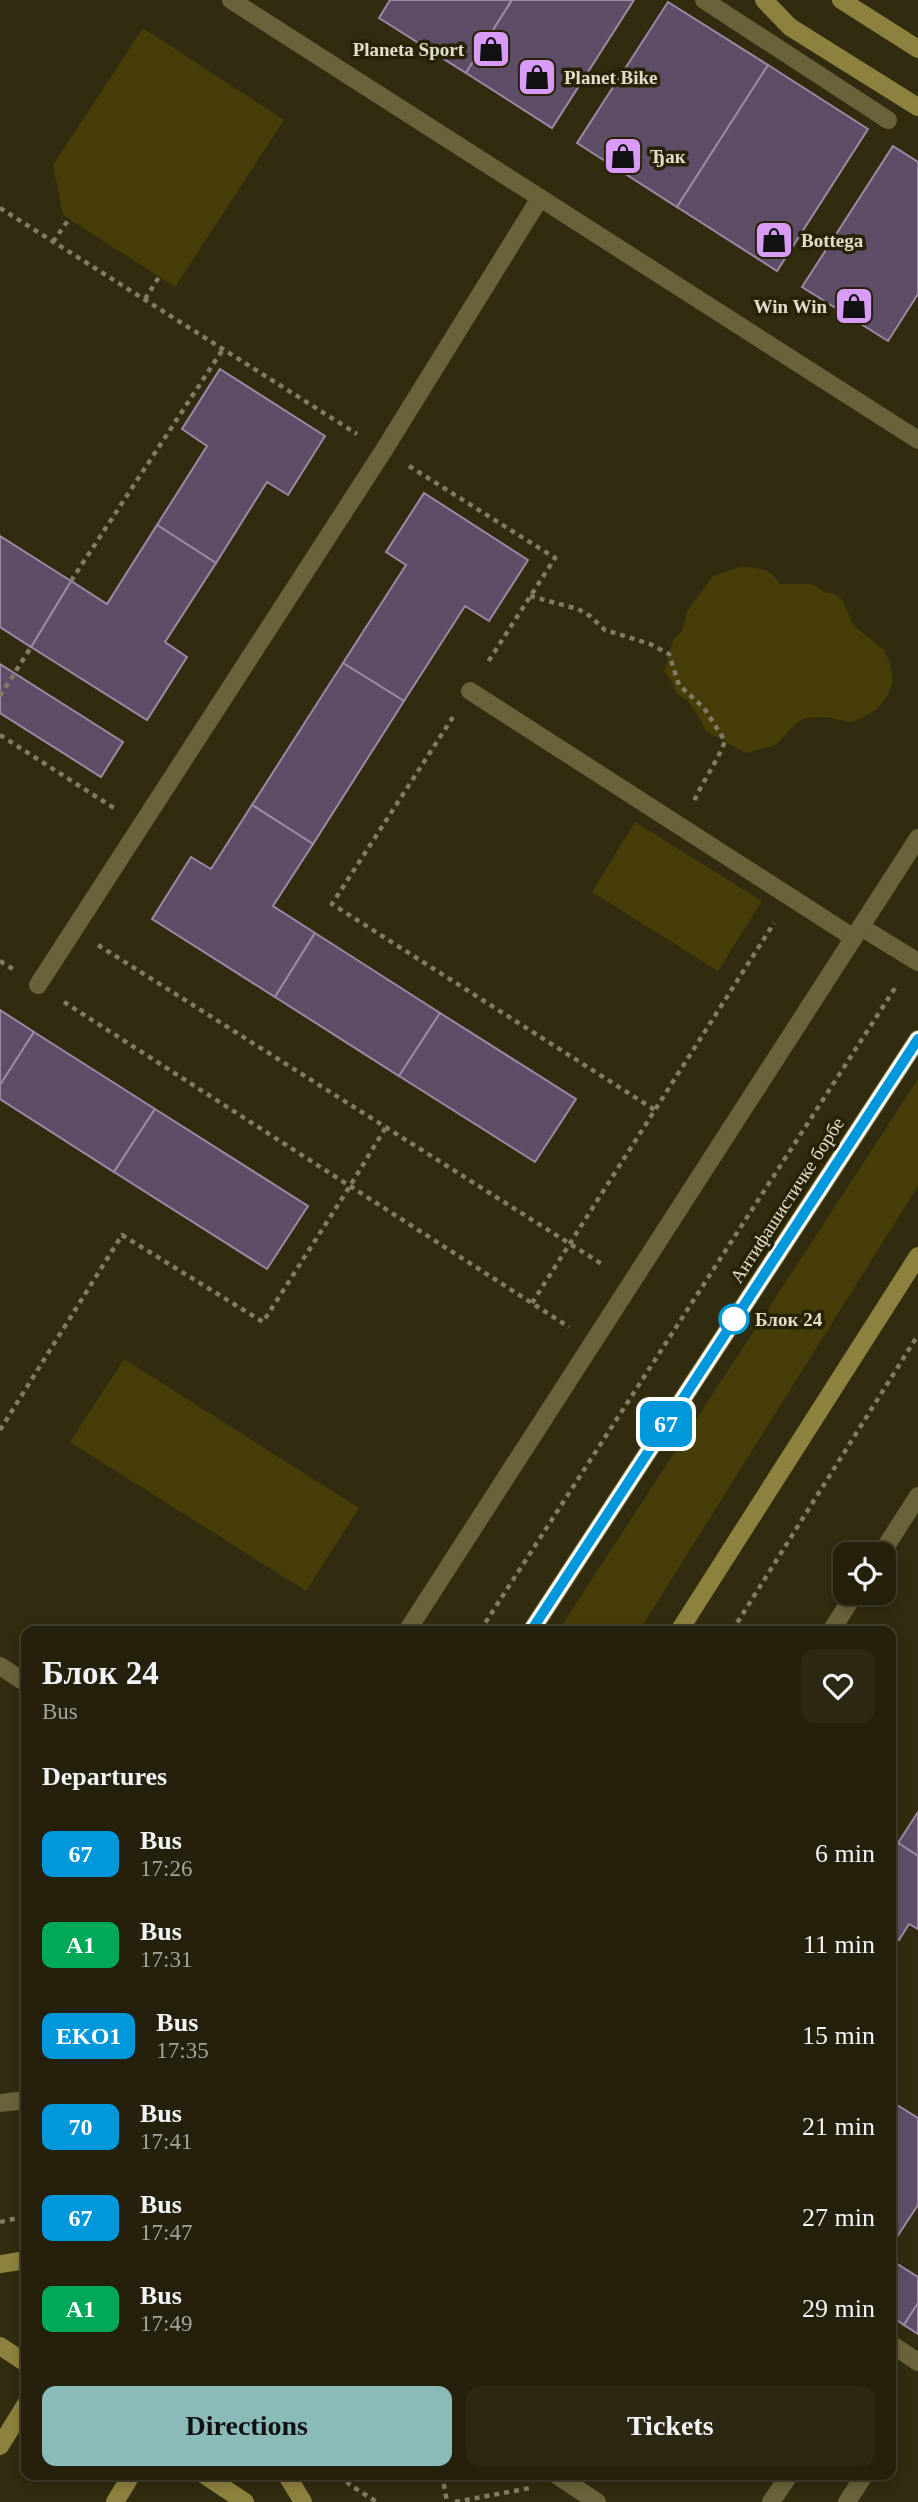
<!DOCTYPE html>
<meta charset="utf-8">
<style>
:root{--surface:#25200b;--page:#2d2814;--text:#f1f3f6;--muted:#a3a39d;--line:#423e2c;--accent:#8bbbb9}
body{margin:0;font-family:Georgia,serif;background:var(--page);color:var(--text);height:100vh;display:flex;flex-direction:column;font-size:26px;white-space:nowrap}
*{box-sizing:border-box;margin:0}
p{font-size:23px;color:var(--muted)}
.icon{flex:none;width:38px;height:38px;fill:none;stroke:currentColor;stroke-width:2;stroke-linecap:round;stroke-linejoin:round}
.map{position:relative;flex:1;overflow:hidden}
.drawer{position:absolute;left:21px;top:1626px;width:875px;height:854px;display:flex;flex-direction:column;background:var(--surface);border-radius:14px;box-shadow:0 4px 10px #0003,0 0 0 2px var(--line)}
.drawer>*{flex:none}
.badge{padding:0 14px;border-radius:10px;font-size:24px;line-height:46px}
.buttons{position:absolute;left:833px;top:1542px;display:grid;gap:14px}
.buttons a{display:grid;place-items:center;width:63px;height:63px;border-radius:14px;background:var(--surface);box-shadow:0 4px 10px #0003,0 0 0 2px var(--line);font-size:35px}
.map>.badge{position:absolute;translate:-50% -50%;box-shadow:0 0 0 4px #fff}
h2{padding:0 21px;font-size:26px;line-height:63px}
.round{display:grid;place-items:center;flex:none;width:74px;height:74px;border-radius:14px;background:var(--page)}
.overview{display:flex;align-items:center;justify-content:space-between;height:119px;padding:0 21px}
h1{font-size:33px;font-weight:700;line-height:52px}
.button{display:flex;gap:14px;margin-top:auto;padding:14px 21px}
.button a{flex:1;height:80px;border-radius:14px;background:var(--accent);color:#111;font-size:28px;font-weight:700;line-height:80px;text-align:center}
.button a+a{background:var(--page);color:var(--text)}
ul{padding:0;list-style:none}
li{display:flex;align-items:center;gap:21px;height:91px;padding:0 21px}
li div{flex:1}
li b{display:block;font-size:26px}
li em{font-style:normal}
li .badge{min-width:77px;font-weight:700;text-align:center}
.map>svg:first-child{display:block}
.green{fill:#473d08}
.building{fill:#5d4d66;stroke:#9b8aa5;stroke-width:2}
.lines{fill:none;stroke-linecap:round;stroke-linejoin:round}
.path{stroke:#807c65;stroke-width:4.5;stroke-dasharray:5 5;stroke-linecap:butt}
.lane{stroke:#6a623a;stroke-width:18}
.street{stroke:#6a623a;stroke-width:18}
.secondary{stroke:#8d813f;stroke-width:18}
.line-casing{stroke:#fff;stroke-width:16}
.line{stroke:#0098da;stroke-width:10}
.stop-dot{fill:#fff;stroke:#0098da;stroke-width:3.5}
.labels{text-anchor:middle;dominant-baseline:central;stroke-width:7;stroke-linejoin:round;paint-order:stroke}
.poi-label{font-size:19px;font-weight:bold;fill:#e0ddcd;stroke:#272205;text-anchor:start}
.street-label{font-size:19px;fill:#e0ddcd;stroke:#272205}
.stop-label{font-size:19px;font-weight:bold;fill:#e0ddcd;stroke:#272205;text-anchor:start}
</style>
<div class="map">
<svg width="918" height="2502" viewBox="0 0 918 2502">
<rect width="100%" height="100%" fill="#312b0f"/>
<g class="green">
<polygon points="143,28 284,120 175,287 63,215 53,165"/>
<path d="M739 567C757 567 770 568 780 584H811L825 592 835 594 843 601 853 625 884 650 890 663 893 680 887 697 876 710 858 720 849 722 825 717 805 718 795 724 776 745 746 753 706 731 696 712 687 700 676 693 671 680 664 672 673 640 682 631 687 612 698 596 713 576Z"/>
<polygon points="635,822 762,901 718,971 592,892"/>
<polygon points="918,1079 918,1186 639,1631 558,1631"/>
<polygon points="124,1359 359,1508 306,1591 70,1442"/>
</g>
<g class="building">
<polygon points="390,0 512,0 466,73 379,18"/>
<polygon points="512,0 634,0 552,128 466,73"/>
<polygon points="668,2 768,65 677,207 577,143"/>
<polygon points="768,65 868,129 777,271 677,207"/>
<polygon points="893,146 918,162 918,294 888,341 802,287"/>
<polygon points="220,369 325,436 288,495 267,482 216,563 157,525 207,446 182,429"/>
<polygon points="424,493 528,560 489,621 465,606 404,701 343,663 406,565 386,552"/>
<polygon points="157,525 216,563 165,642 187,657 147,720 31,647 71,581 107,604"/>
<polygon points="0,536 71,581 31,647 0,627"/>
<polygon points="343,663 404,701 313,844 252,805"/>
<polygon points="0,664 123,742 101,777 0,713"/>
<polygon points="252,805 313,844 273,906 315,933 275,997 152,919 191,857 211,869"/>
<polygon points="315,933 440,1013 399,1076 275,997"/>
<polygon points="0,1010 34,1032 0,1085"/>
<polygon points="440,1013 576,1099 535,1162 399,1076"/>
<polygon points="34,1032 155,1109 114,1172 0,1099 0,1085"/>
<polygon points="155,1109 308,1206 267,1269 114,1172"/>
<polygon points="918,1812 918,1856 898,1843"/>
<polygon points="898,1843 918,1856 918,1929 909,1924 899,1940 891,1934 891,1854"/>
<polygon points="897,2105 918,2118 918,2205 891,2246 891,2115"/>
<polygon points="891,2260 918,2277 918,2303 904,2325 891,2316"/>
<polygon points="918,2303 918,2334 904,2325"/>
</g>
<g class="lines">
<g class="path">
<polyline points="0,208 357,434"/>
<polyline points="53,242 69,219"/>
<polyline points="145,299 159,277"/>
<polyline points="409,466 555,558 486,665"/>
<polyline points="71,581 223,349"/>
<path d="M530 596 578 609 590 616 605 630 650 644 669 654 679 685 704 708 725 741C717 762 703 781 694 801"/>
<polyline points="0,696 31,647"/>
<polyline points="453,717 332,904 655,1110"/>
<polyline points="0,735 117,810"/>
<polyline points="98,945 605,1266"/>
<polyline points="0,961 13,969"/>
<polyline points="64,1002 569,1327"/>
<polyline points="532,1303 774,923"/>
<polyline points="0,1430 122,1235 263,1322 350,1186 386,1127"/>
<polyline points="480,1631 897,985"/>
<polyline points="732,1631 918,1335"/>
<polyline points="0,2222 26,2216"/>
<polyline points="340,2474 350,2485 377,2502"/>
<polyline points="442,2474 447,2502"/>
<polyline points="455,2502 530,2488"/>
</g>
<g class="lane">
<polyline points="704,0 888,120"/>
<polyline points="470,691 854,938"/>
<polyline points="38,985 384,450 540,198"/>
<polyline points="0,1666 26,1683"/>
<polyline points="891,2344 918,2362"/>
<polyline points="771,2502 790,2474"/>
<polyline points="847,2502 865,2474"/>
</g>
<g class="street">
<polyline points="231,0 918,440"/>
<polyline points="861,927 918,962"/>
<polyline points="881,1554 918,1496"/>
<polyline points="407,1631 918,838"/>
<polyline points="831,1631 856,1592"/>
<polyline points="0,2103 26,2100"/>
<polyline points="555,2474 597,2502"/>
</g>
<g class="secondary">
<polyline points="764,0 790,27 918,107"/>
<polyline points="841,0 918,49"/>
<polyline points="531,1631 918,1039"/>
<polyline points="679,1631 918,1256"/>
<polyline points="0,2264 26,2260"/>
<polyline points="0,2346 26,2363"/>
<polyline points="0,2446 26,2404"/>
<polyline points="203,2474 245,2502"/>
<polyline points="286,2474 303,2502"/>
<polyline points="115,2502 132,2474"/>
</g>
</g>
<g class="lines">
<g class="line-casing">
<polyline id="line" points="531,1631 918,1039"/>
</g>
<use href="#line" class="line"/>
</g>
<defs>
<g id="shop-square" transform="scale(2.0125)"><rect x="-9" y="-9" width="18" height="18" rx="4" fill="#d89bf8" stroke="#272205"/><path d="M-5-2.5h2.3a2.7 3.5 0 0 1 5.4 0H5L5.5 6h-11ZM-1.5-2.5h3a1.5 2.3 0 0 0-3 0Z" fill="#111"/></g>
</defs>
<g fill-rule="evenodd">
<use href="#shop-square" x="491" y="49"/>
<use href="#shop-square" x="537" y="77"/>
<use href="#shop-square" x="623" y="156"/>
<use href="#shop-square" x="774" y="240"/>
<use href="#shop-square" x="854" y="306"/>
</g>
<circle class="stop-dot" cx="734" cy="1319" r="14"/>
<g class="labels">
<g class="poi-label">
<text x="464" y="49" text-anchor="end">Planeta Sport</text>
<text x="564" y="77">Planet Bike</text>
<text x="650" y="156">Ђак</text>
<text x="801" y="240">Bottega</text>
<text x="827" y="306" text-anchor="end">Win Win</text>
</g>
<g class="street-label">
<text transform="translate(787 1200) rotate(-57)">Антифашистичке борбе</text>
</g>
<g class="stop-label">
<text x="755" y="1319">Блок 24</text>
</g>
</g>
</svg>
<div class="buttons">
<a><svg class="icon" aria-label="locate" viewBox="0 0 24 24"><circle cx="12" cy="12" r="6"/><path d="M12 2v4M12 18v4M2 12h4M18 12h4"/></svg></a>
</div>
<b class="badge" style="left:666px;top:1424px;background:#0098da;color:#fff">67</b>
<section class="drawer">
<div class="overview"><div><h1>Блок 24</h1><p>Bus</p></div><a class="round"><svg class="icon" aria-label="heart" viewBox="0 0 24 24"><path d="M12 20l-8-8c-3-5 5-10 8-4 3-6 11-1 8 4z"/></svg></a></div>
<h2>Departures</h2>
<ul>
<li><span class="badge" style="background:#0098da;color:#fff">67</span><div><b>Bus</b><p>17:26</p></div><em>6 min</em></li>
<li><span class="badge" style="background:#00a859;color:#fff">A1</span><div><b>Bus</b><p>17:31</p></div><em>11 min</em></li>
<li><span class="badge" style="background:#0098da;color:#fff">EKO1</span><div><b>Bus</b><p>17:35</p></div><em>15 min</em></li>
<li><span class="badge" style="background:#0098da;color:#fff">70</span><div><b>Bus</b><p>17:41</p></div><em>21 min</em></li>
<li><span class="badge" style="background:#0098da;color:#fff">67</span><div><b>Bus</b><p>17:47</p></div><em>27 min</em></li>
<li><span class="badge" style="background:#00a859;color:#fff">A1</span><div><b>Bus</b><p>17:49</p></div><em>29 min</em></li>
</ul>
<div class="button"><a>Directions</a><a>Tickets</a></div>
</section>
</div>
